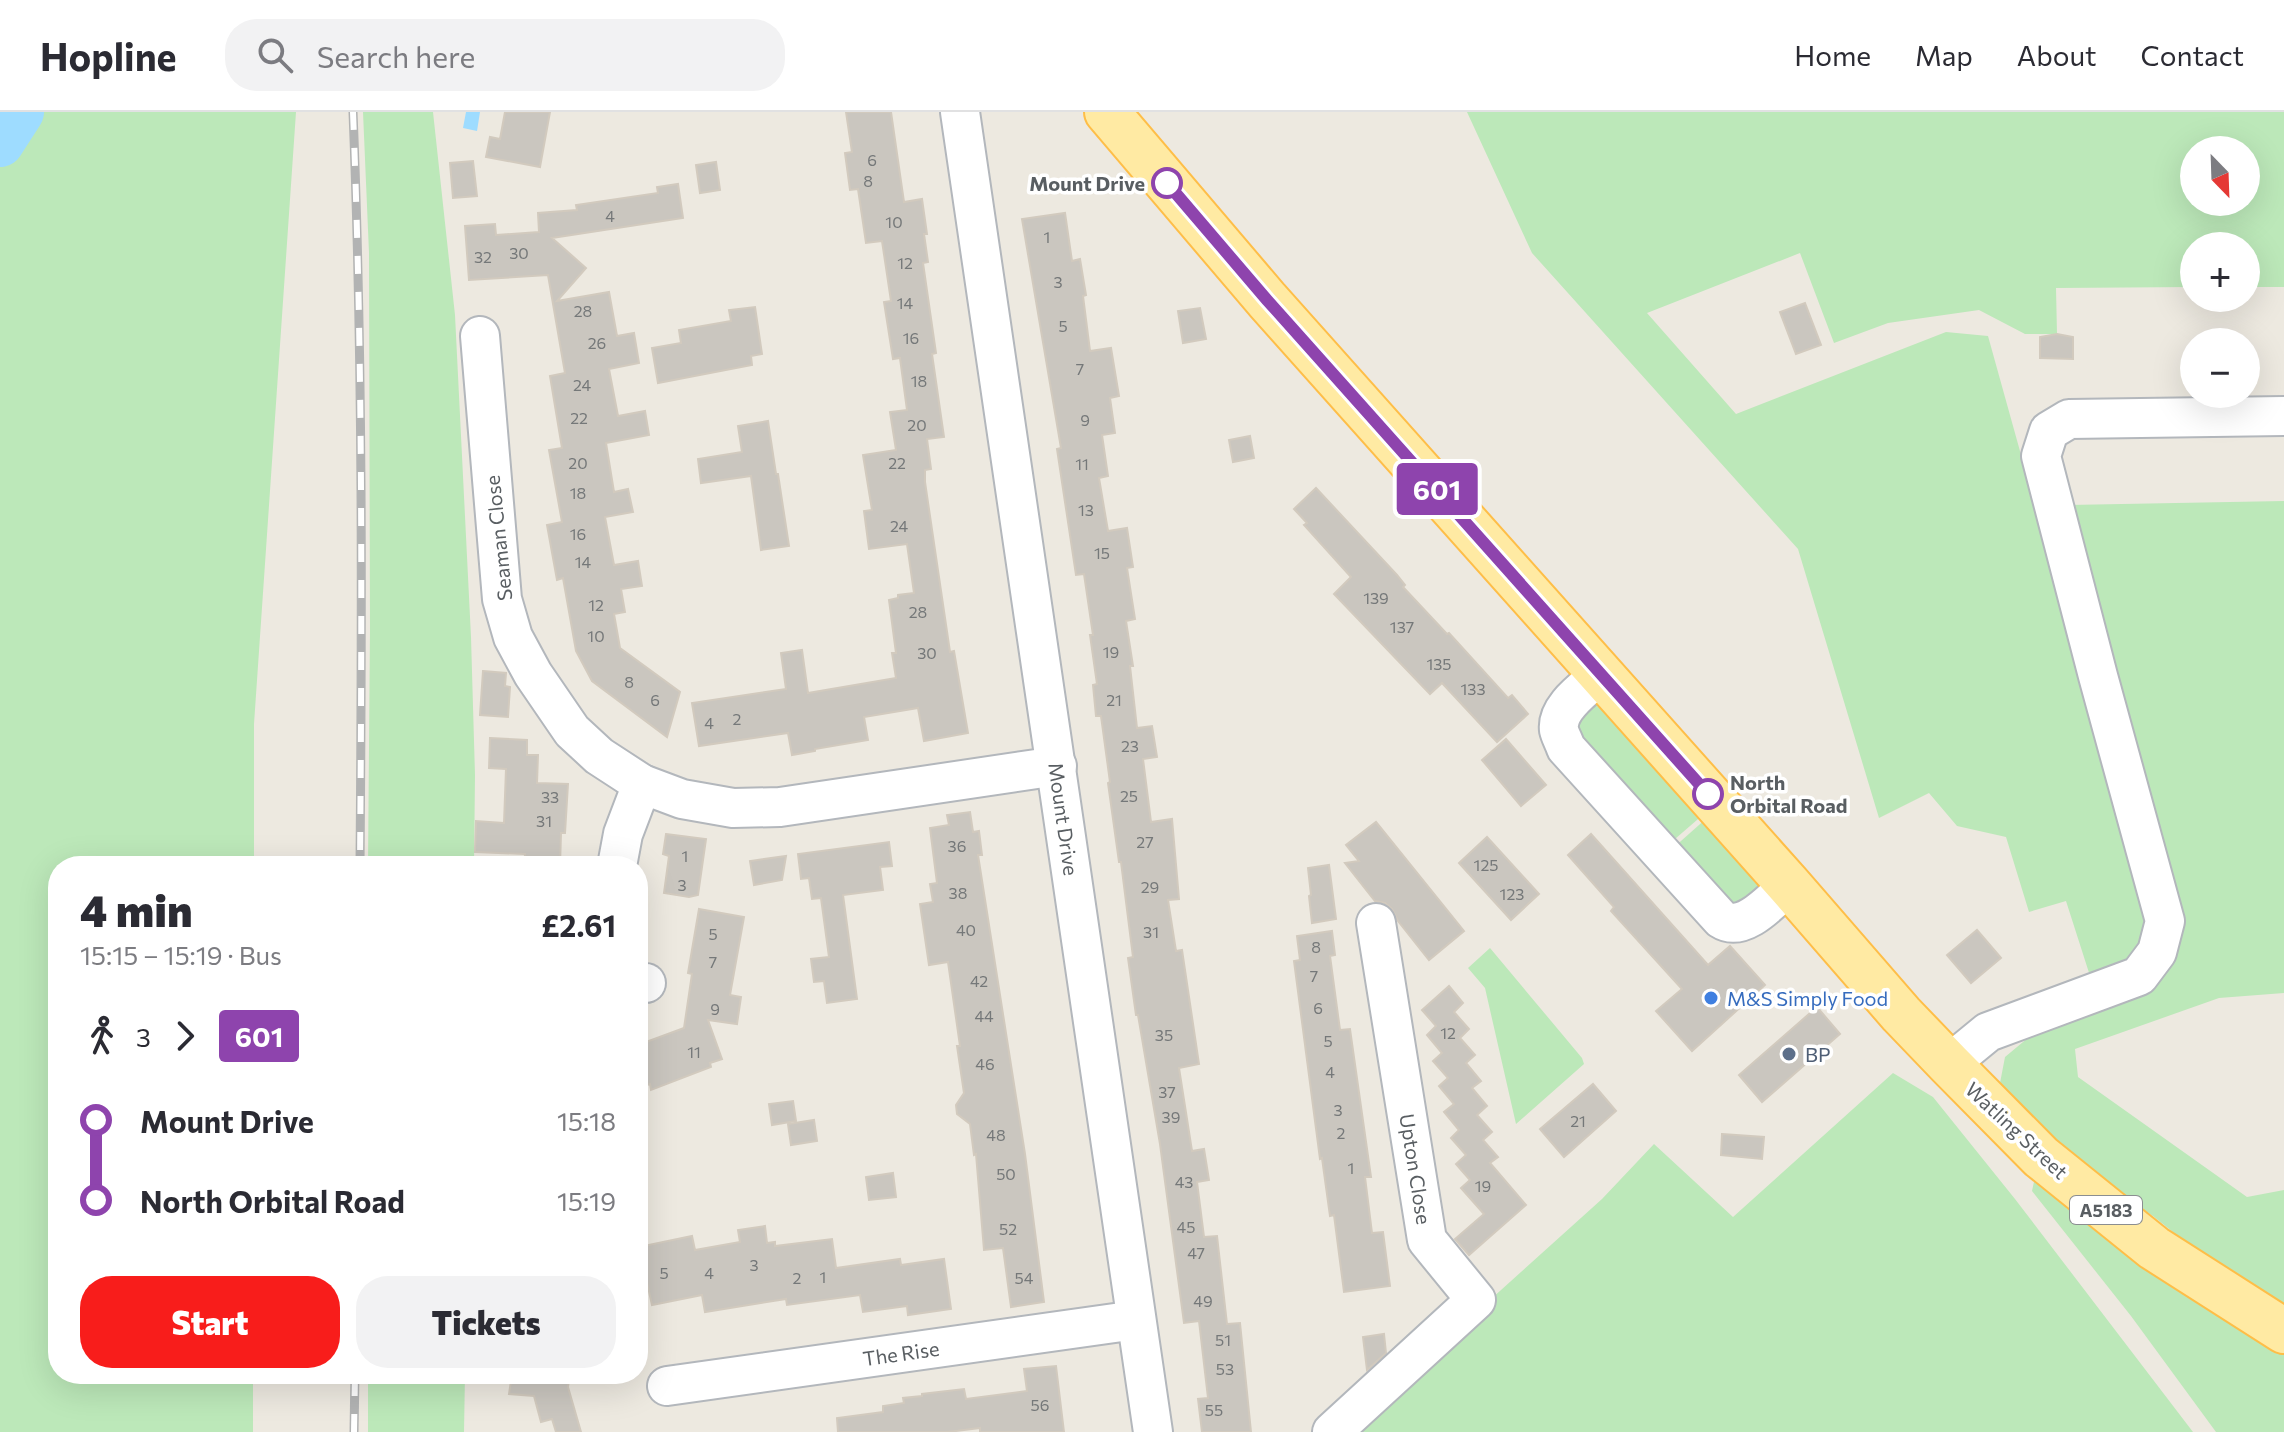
<!DOCTYPE html>
<meta charset="utf-8">
<style>
:root{--surface:#fff;--page:#f2f2f3;--text:#2b2b33;--muted:#7c7c81;--line:#e1e1e2;--accent:#f81d1b}
body{margin:0;font-family:Commissioner,sans-serif;background:var(--page);color:var(--text);height:100vh;display:flex;flex-direction:column;font-size:30px;white-space:nowrap}
*{box-sizing:border-box;margin:0}
p{font-size:26px;color:var(--muted)}
.icon{flex:none;width:44px;height:44px;fill:none;stroke:currentColor;stroke-width:2;stroke-linecap:round;stroke-linejoin:round}
.map{position:relative;flex:1;overflow:hidden}
.side{position:absolute;left:48px;top:744px;width:600px;height:528px;display:flex;flex-direction:column;background:var(--surface);border-radius:32px;box-shadow:0 8px 32px #0002}
.side>*{flex:none}
.badge{padding:0 16px;border-radius:6px;font-size:28px;line-height:52px}
.needle{width:52px;rotate:157deg}
.controls{position:absolute;left:2180px;top:24px;display:grid;gap:16px}
.controls a{display:grid;place-items:center;width:80px;height:80px;border-radius:50%;background:var(--surface);box-shadow:0 8px 32px #0002;font-size:40px}
.map>.badge{position:absolute;translate:-50% -50%;box-shadow:0 0 0 4px #fff}
.legs{display:flex;align-items:center;gap:12px;height:88px;padding:0 32px;font-size:26px}
.legs p{margin-inline-start:auto}
.headline{display:flex;align-items:center;justify-content:space-between;height:136px;padding:0 32px}
h1{font-size:44px;font-weight:800;line-height:60px}
.action{display:flex;gap:16px;margin-top:auto;padding:16px 32px}
.action a{flex:1;height:92px;border-radius:32px;background:var(--accent);color:#fff;font-size:32px;font-weight:800;line-height:92px;text-align:center}
.action a+a{background:var(--page);color:var(--text)}
ul{padding:0 32px;list-style:none}
li{display:flex;align-items:center;gap:28px;height:80px;font-size:30px}
li i{display:grid;place-items:center;width:12px;height:100%;margin:0 10px;background:currentColor}
li i::after{content:'';width:20px;height:20px;margin:-10px;border:6px solid;border-radius:50%;background:var(--surface)}
li p{margin-inline-start:auto}
li:first-child i{background:linear-gradient(#0000 50%,currentColor 0)}
li:last-child i{background:linear-gradient(currentColor 50%,#0000 0)}
header{display:flex;align-items:center;gap:48px;box-sizing:border-box;height:112px;padding:0 40px;background:var(--surface);border-bottom:2px solid var(--line)}
header strong{font-size:38px}
nav{display:flex;gap:44px;margin-inline-start:auto;font-size:28px}
.search{width:560px;height:72px;background:var(--page);display:flex;align-items:center;gap:20px;box-sizing:border-box;padding:0 28px;border-radius:32px;color:var(--muted);font-size:30px}
.map>svg:first-child{display:block}
.green{fill:#bce8b9;fill-rule:evenodd}
.water{fill:#9edcff}
.lines{fill:none;stroke-linecap:round;stroke-linejoin:round}
.river{stroke:#9edcff;stroke-width:48}
.building{fill:#cac6bf;stroke:#d2cabe;stroke-width:2}
.minor-casing{stroke:#b3b7bc;stroke-width:42}
.major-casing{stroke:#febe48;stroke-width:48}
.minor{stroke:#fff;stroke-width:38}
.major{stroke:#ffeaa3;stroke-width:44}
.rail-casing{stroke:#b2b3b3;stroke-width:9}
.rail{stroke:#fff;stroke-width:6;stroke-dasharray:18;stroke-linecap:butt}
.line-1-casing{stroke:#fff;stroke-width:18}
.line-1{stroke:#8e44ad;stroke-width:12}
.stop-1-dot{fill:#fff;stroke:#8e44ad;stroke-width:4}
.shop-dot{fill:#3f7fe0;stroke:#fff;stroke-width:3}
.service-dot{fill:#5c6f8a;stroke:#fff;stroke-width:3}
.labels{text-anchor:middle;dominant-baseline:central;stroke-width:7;stroke-linejoin:round;paint-order:stroke}
.number-label{font-size:16px;fill:#757879}
.shield{fill:#fff;stroke:#8b8e91;stroke-width:2}
.shield-label{font-size:18px;font-weight:bold;fill:#595e62}
.stop-label{font-size:20px;font-weight:bold;fill:#595e62;stroke:#fff;text-anchor:end}
.street-label{font-size:20px;fill:#595e62;stroke:#fff}
.shop-label{font-size:20px;fill:#366cbe;stroke:#fff;text-anchor:start}
.service-label{font-size:20px;fill:#4e5e75;stroke:#fff;text-anchor:start}
</style>
<header>
<strong>Hopline</strong>
<div class="search"><svg class="icon" aria-label="search" viewBox="0 0 24 24"><circle cx="10" cy="10" r="6"/><path d="M15 15l6 6"/></svg>Search here</div>
<nav><a>Home</a><a>Map</a><a>About</a><a>Contact</a></nav>
</header>
<div class="map">
<svg width="2284" height="1320" viewBox="0 0 2284 1320">
<rect width="100%" height="100%" fill="#ede9e0"/>
<g class="green">
<polygon points="0,0 296,0 254,612 254,754 58,754 58,1262 253,1262 253,1320 0,1320"/>
<polygon points="363,0 433,0 455,203 471,525 475,663 474,754 368,754 370,517 369,141"/>
<path d="M1467 0H2284V175H2246V134H2194V175L2056 176 2057 222H2025L1979 198 1888 211 1834 231 1800 141 1647 201 1736 302 1946 220 1988 224 2149 803 2143 825 2124 854 2091 867 2066 789 2029 800 2006 725 1957 714 1929 681 1879 706 1798 437 1532 141ZM2194 38H2246V90H2194Z"/>
<polygon points="2284,389 2284,881 2219,886 2075,937 2078,965 2247,1085 2284,1078 2284,1193 2188,1132 2153,1104 2070,1047 2011,995 2000,971 2005,945 2029,925 2171,845 2068,393"/>
<polygon points="1603,588 1705,701 1668,733 1577,634 1578,594"/>
<polygon points="1708,705 1760,770 1759,780 1736,797 1672,737"/>
<polygon points="1490,836 1582,946 1584,952 1516,1012 1485,876 1468,856"/>
<polygon points="1893,961 1933,985 2015,1087 2193,1320 1360,1320 1359,1306 1602,1087 1654,1032 1733,1105"/>
<polygon points="2035,1065 2085,1108 2198,1192 2284,1242 2284,1320 2216,1320 2131,1204 2032,1079"/>
<polygon points="368,1262 465,1262 464,1320 368,1320"/>
</g>
<polygon class="water" points="466,0 480,0 477,19 463,16"/>
<g class="lines">
<polyline class="river" points="0,31 20,0"/>
</g>
<g class="building">
<polygon points="505,0 550,0 540,55 486,45 490,25 500,27"/>
<polygon points="846,0 891,0 904,90 922,87 927,122 924,122 928,150 923,151 936,241 932,242 944,325 927,327 931,357 925,358 925,370 950,540 954,539 968,621 924,629 918,596 864,605 868,628 815,637 815,639 792,643 788,621 699,634 692,591 786,577 781,541 802,538 808,581 896,566 892,541 896,541 889,488 898,486 898,483 914,481 907,432 869,437 864,399 872,398 863,343 896,338 890,300 907,298 900,246 893,247 884,190 891,189 882,129 866,131 858,77 850,78 845,41 852,40"/>
<polygon points="473,49 477,84 453,86 450,51"/>
<polygon points="716,50 720,78 700,81 696,53"/>
<polygon points="678,72 683,106 552,126 586,156 557,189 609,180 617,224 634,221 639,251 609,257 618,304 645,299 649,323 606,331 614,380 628,377 633,400 605,405 614,453 638,449 642,474 621,477 625,500 614,502 620,536 680,580 667,625 592,569 576,539 563,466 557,468 547,413 562,410 549,338 562,336 550,264 565,261 548,163 469,168 465,114 495,112 496,123 539,120 538,101 577,98 576,93 658,81 657,75"/>
<polygon points="1065,101 1072,149 1080,147 1086,183 1083,184 1090,239 1111,236 1119,284 1110,286 1115,321 1102,323 1108,364 1099,366 1108,419 1127,416 1133,455 1127,456 1135,507 1126,509 1133,554 1130,554 1137,616 1152,614 1157,645 1143,647 1151,710 1172,707 1179,787 1168,788 1176,839 1182,838 1199,952 1179,956 1192,1039 1204,1037 1209,1068 1197,1070 1204,1125 1217,1124 1227,1212 1240,1211 1251,1320 1202,1320 1198,1287 1208,1286 1199,1209 1184,1211 1160,1032 1138,903 1136,903 1128,846 1133,845 1121,750 1119,750 1108,671 1110,670 1101,604 1096,604 1093,573 1097,572 1090,523 1093,523 1084,462 1076,463 1057,337 1061,336 1022,107"/>
<polygon points="1805,191 1821,233 1796,242 1780,200"/>
<polygon points="755,195 762,242 751,244 752,253 658,271 652,236 681,231 679,218 731,209 729,198"/>
<polygon points="1200,196 1206,227 1183,231 1178,199"/>
<polygon points="2057,222 2073,225 2073,247 2040,246 2040,225"/>
<polygon points="768,309 776,362 778,362 789,434 761,438 751,364 701,371 698,347 742,340 738,314"/>
<polygon points="1250,324 1254,346 1233,350 1229,328"/>
<polygon points="1316,376 1397,463 1405,473 1403,475 1447,522 1449,521 1508,586 1512,583 1528,602 1497,630 1442,571 1430,582 1334,482 1351,465 1304,413 1307,411 1294,397"/>
<polygon points="483,559 506,561 505,574 510,575 508,605 480,603"/>
<polygon points="490,626 527,628 527,643 538,643 537,671 568,672 565,721 561,721 560,754 524,754 525,742 475,740 476,709 504,711 506,657 489,656"/>
<polygon points="1506,627 1546,673 1521,694 1482,648"/>
<polygon points="970,700 973,720 979,719 982,743 978,743 1025,1042 1044,1190 1011,1195 1003,1136 984,1138 976,1042 974,1043 970,1012 957,1002 956,993 964,981 957,934 960,934 948,850 929,853 920,792 933,790 930,772 937,771 930,716 949,713 947,703"/>
<polygon points="1376,710 1464,819 1429,848 1398,809 1392,797 1385,791 1375,789 1345,751 1359,749 1346,733"/>
<polygon points="666,722 706,727 698,783 689,785 664,781 669,744 663,742"/>
<polygon points="1591,722 1708,853 1730,834 1765,873 1692,939 1656,899 1682,877 1611,799 1614,795 1568,743"/>
<polygon points="1487,725 1539,782 1511,808 1459,751"/>
<polygon points="889,730 892,754 880,755 883,778 843,783 857,887 827,891 824,869 814,870 811,847 829,845 821,786 812,787 809,766 801,767 798,742"/>
<polygon points="786,744 782,768 754,773 750,749"/>
<polygon points="1329,753 1336,807 1312,811 1309,784 1311,783 1308,756"/>
<polygon points="699,797 744,805 730,883 741,885 737,912 708,908 722,947 710,951 711,955 651,978 650,972 638,976 638,933 684,916 692,862 688,861"/>
<polygon points="1977,818 2001,846 1971,871 1947,843"/>
<polygon points="1332,819 1335,843 1330,844 1340,918 1350,917 1371,1065 1365,1065 1372,1121 1383,1120 1390,1174 1344,1180 1334,1103 1330,1104 1322,1046 1320,1047 1294,849 1300,848 1297,824"/>
<polygon points="1449,874 1463,891 1454,900 1469,917 1460,926 1475,943 1466,951 1481,969 1472,976 1487,994 1477,1003 1492,1020 1483,1028 1498,1045 1490,1051 1526,1093 1469,1143 1455,1127 1484,1102 1461,1076 1470,1068 1456,1052 1466,1043 1451,1026 1459,1018 1444,1000 1454,992 1439,974 1448,966 1433,949 1442,941 1427,923 1436,914 1422,898"/>
<polygon points="1817,895 1840,922 1762,990 1739,963"/>
<polygon points="1593,972 1616,999 1564,1045 1540,1017"/>
<polygon points="793,989 796,1009 772,1013 769,992"/>
<polygon points="814,1008 817,1029 791,1033 788,1012"/>
<polygon points="1722,1022 1764,1025 1762,1047 1721,1043"/>
<polygon points="893,1061 896,1085 869,1088 866,1065"/>
<polygon points="765,1114 767,1131 775,1130 775,1134 832,1127 836,1156 900,1147 901,1153 944,1147 951,1197 908,1203 907,1194 863,1200 860,1183 787,1193 786,1187 705,1200 702,1183 652,1193 639,1135 692,1124 695,1138 740,1130 738,1118"/>
<polygon points="1384,1222 1386,1241 1367,1258 1363,1225"/>
<polygon points="1056,1254 1064,1320 980,1320 980,1316 948,1320 838,1320 837,1306 883,1300 883,1294 904,1291 903,1286 922,1284 922,1282 964,1277 966,1287 1027,1279 1024,1257"/>
<polygon points="512,1262 570,1262 568,1275 581,1320 556,1320 552,1307 541,1310 534,1284 509,1282"/>
</g>
<g class="lines">
<g class="minor-casing">
<g id="minor">
<polyline points="960,0 1153,1320"/>
<polyline points="480,224 502,487 513,525 533,562 572,619 599,644 642,672 682,687 733,696 780,695 1057,654"/>
<path d="M1600 563C1586 576 1556 595 1559 618 1560 623 1564 630 1566 636L1721 807C1744 822 1773 787 1789 773"/>
<polyline points="617,754 623,722 642,672"/>
<polyline points="638,871 646,871"/>
<polyline points="1949,952 1988,920 2139,864 2157,840 2165,809 2098,564 2041,344 2049,319 2069,307 2284,304"/>
<polyline points="667,1274 1136,1208"/>
<polyline points="1332,1320 1476,1188 1427,1128 1376,811"/>
</g>
</g>
<g class="major-casing">
<polyline id="major" points="1107,0 1267,188 1789,773 1901,902 1949,952 2041,1045 2154,1136 2284,1219"/>
</g>
<use href="#minor" class="minor"/>
<use href="#major" class="major"/>
<g class="rail-casing">
<g id="rail">
<path d="M353 0C363 251 362 503 360 754"/>
<polyline points="354,1320 355,1262"/>
</g>
</g>
<use href="#rail" class="rail"/>
</g>
<g class="lines">
<g class="line-1-casing">
<polyline id="line-1" points="1167,71 1267,188 1708,682"/>
</g>
<use href="#line-1" class="line-1"/>
</g>
<g class="stop-1-dot">
<circle cx="1167" cy="71" r="14"/>
<circle cx="1708" cy="682" r="14"/>
</g>
<circle class="shop-dot" cx="1711" cy="886" r="8"/>
<circle class="service-dot" cx="1789" cy="942" r="8"/>
<g class="labels">
<g class="number-label">
<text x="872" y="47">6</text>
<text x="868" y="68">8</text>
<text x="610" y="103">4</text>
<text x="894" y="109">10</text>
<text x="1047" y="124">1</text>
<text x="519" y="140">30</text>
<text x="483" y="144">32</text>
<text x="905" y="150">12</text>
<text x="1058" y="169">3</text>
<text x="905" y="190">14</text>
<text x="583" y="198">28</text>
<text x="1063" y="213">5</text>
<text x="911" y="225">16</text>
<text x="597" y="230">26</text>
<text x="1080" y="256">7</text>
<text x="919" y="268">18</text>
<text x="582" y="272">24</text>
<text x="579" y="305">22</text>
<text x="1085" y="307">9</text>
<text x="917" y="312">20</text>
<text x="578" y="350">20</text>
<text x="897" y="350">22</text>
<text x="1082" y="351">11</text>
<text x="578" y="380">18</text>
<text x="1086" y="397">13</text>
<text x="899" y="413">24</text>
<text x="578" y="421">16</text>
<text x="1102" y="440">15</text>
<text x="583" y="449">14</text>
<text x="1376" y="485">139</text>
<text x="596" y="492">12</text>
<text x="918" y="499">28</text>
<text x="1402" y="514">137</text>
<text x="596" y="523">10</text>
<text x="1111" y="539">19</text>
<text x="927" y="540">30</text>
<text x="1439" y="551">135</text>
<text x="629" y="569">8</text>
<text x="1473" y="576">133</text>
<text x="655" y="587">6</text>
<text x="1114" y="587">21</text>
<text x="737" y="606">2</text>
<text x="709" y="610">4</text>
<text x="1130" y="633">23</text>
<text x="1129" y="683">25</text>
<text x="550" y="684">33</text>
<text x="544" y="708">31</text>
<text x="1145" y="729">27</text>
<text x="957" y="733">36</text>
<text x="685" y="743">1</text>
<text x="1486" y="752">125</text>
<text x="682" y="772">3</text>
<text x="1150" y="774">29</text>
<text x="958" y="780">38</text>
<text x="1512" y="781">123</text>
<text x="966" y="817">40</text>
<text x="1151" y="819">31</text>
<text x="713" y="821">5</text>
<text x="1316" y="834">8</text>
<text x="713" y="849">7</text>
<text x="1314" y="863">7</text>
<text x="979" y="868">42</text>
<text x="1318" y="895">6</text>
<text x="715" y="896">9</text>
<text x="984" y="903">44</text>
<text x="1448" y="920">12</text>
<text x="1164" y="922">35</text>
<text x="1328" y="928">5</text>
<text x="694" y="939">11</text>
<text x="985" y="951">46</text>
<text x="1330" y="959">4</text>
<text x="1167" y="979">37</text>
<text x="1338" y="997">3</text>
<text x="1171" y="1004">39</text>
<text x="1578" y="1008">21</text>
<text x="1341" y="1020">2</text>
<text x="996" y="1022">48</text>
<text x="1351" y="1055">1</text>
<text x="1006" y="1061">50</text>
<text x="1184" y="1069">43</text>
<text x="1483" y="1073">19</text>
<text x="1186" y="1114">45</text>
<text x="1008" y="1116">52</text>
<text x="1196" y="1140">47</text>
<text x="754" y="1152">3</text>
<text x="664" y="1160">5</text>
<text x="709" y="1160">4</text>
<text x="823" y="1164">1</text>
<text x="797" y="1165">2</text>
<text x="1024" y="1165">54</text>
<text x="1203" y="1188">49</text>
<text x="1223" y="1227">51</text>
<text x="1225" y="1256">53</text>
<text x="1040" y="1292">56</text>
<text x="1214" y="1297">55</text>
</g>
<rect class="shield" x="2070" y="1084" width="72" height="28" rx="6"/>
<g class="shield-label">
<text x="2106" y="1098">A5183</text>
</g>
<g class="stop-label">
<text x="1145" y="71">Mount Drive</text>
<text x="1730" y="670" text-anchor="start">North<tspan x="1730" dy="23">Orbital Road</tspan></text>
</g>
<g class="street-label">
<text transform="translate(498 426) rotate(-96)">Seaman Close</text>
<text transform="translate(1064 707) rotate(82)">Mount Drive</text>
<text transform="translate(2017 1018) rotate(43)">Watling Street</text>
<text transform="translate(1416 1057) rotate(81)">Upton Close</text>
<text transform="translate(901 1241) rotate(-8)">The Rise</text>
</g>
<g class="shop-label">
<text x="1727" y="886">M&amp;S Simply Food</text>
</g>
<g class="service-label">
<text x="1805" y="942">BP</text>
</g>
</g>
</svg>
<div class="controls">
<a><svg class="needle" viewBox="-14 -14 28 28"><path d="M0-13l5 13h-10z" fill="#e53935"/><path d="M0 13l5-13h-10z" fill="#7c7c81"/></svg></a>
<a>+</a>
<a>−</a>
</div>
<b class="badge" style="left:1437px;top:377px;background:#8e44ad;color:#fff">601</b>
<section class="side">
<div class="headline"><div><h1>4 min</h1><p>15:15 – 15:19 · Bus</p></div><b>£2.61</b></div>
<div class="legs"><svg class="icon" aria-label="walk" viewBox="0 0 24 24"><circle cx="13" cy="4" r="2"/><path d="M13 8l-2 6 4 7M11 14l-3 7M7 12l3-4h3l4 4"/></svg>3<svg class="icon" aria-label="forward" viewBox="0 0 24 24"><path d="M9 5l7 7-7 7"/></svg><b class="badge" style="background:#8e44ad;color:#fff">601</b></div>
<ul>
<li><i style="color:#8e44ad"></i><b>Mount Drive</b><p>15:18</p></li>
<li><i style="color:#8e44ad"></i><b>North Orbital Road</b><p>15:19</p></li>
</ul>
<div class="action"><a>Start</a><a>Tickets</a></div>
</section>
</div>
